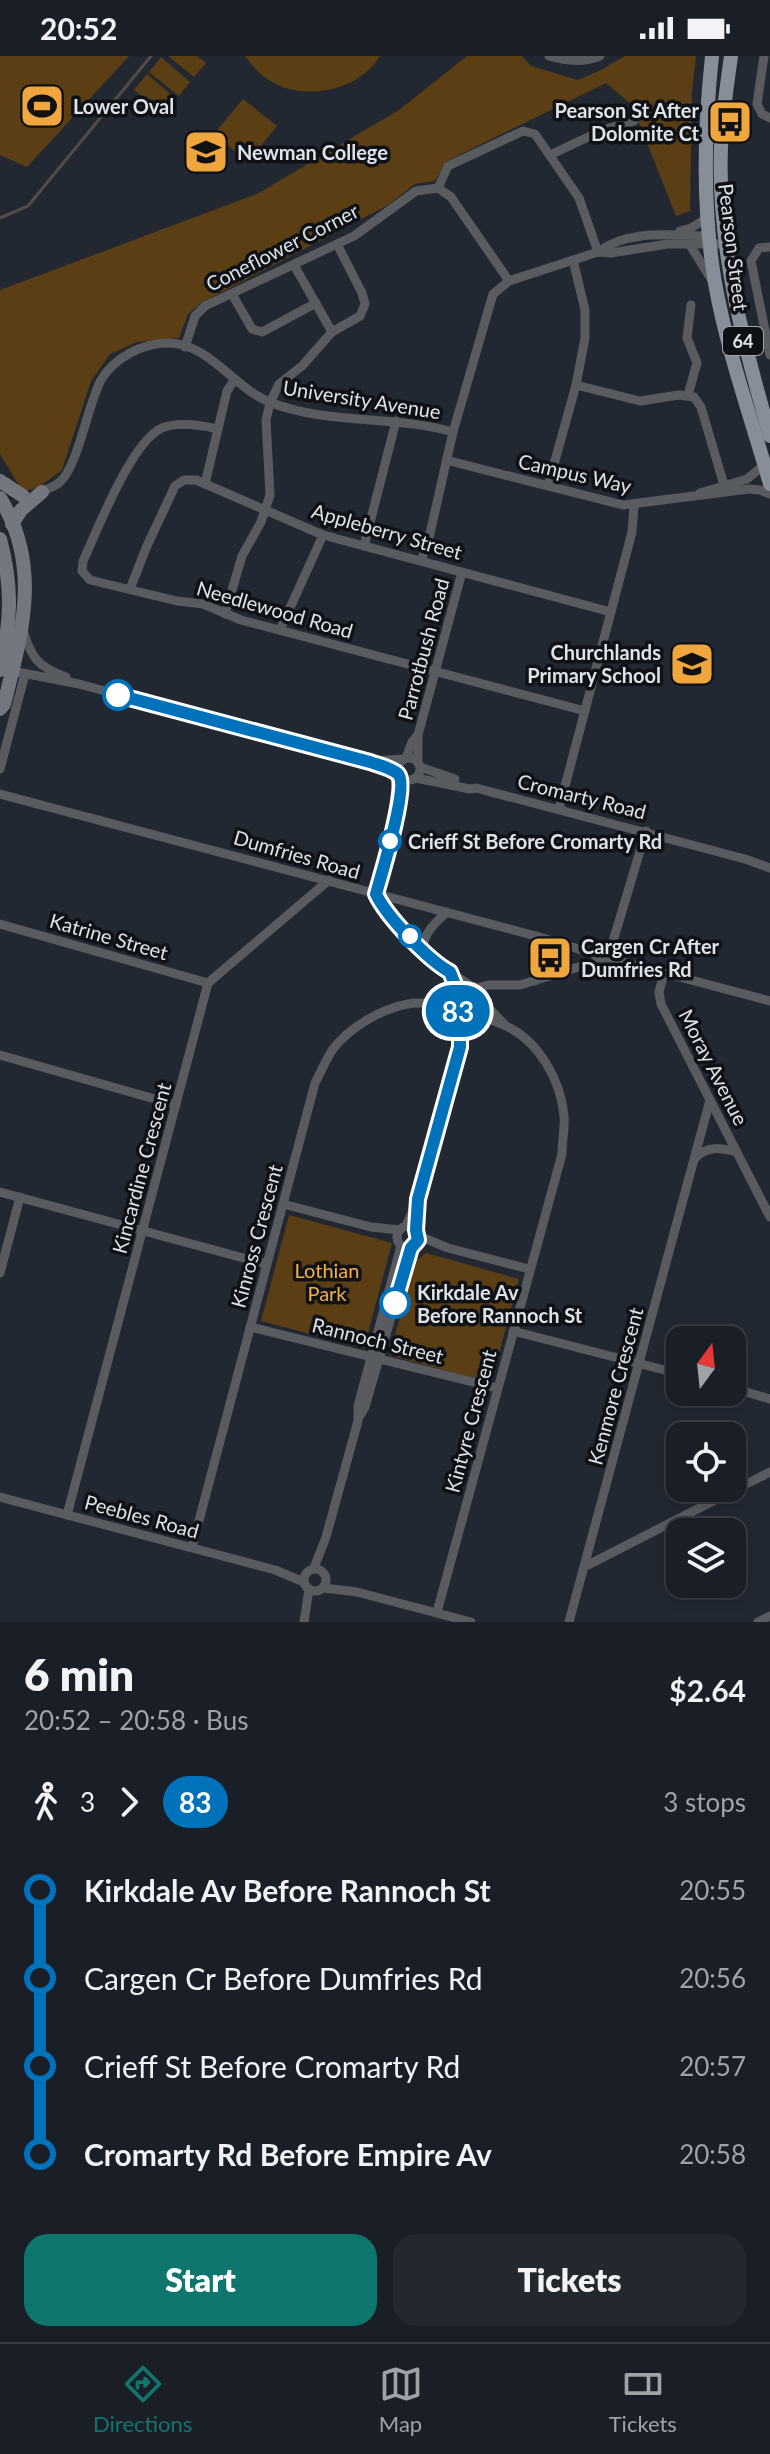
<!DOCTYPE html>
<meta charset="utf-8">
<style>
:root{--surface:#1a1e26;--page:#23272e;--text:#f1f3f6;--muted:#9fa2a7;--line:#383c43;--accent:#0f766e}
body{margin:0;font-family:Lato,sans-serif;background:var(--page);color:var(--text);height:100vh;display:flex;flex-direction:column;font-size:30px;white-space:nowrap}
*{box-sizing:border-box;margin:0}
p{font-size:26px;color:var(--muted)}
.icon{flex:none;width:44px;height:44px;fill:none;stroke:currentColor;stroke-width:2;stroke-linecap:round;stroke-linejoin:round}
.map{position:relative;height:1566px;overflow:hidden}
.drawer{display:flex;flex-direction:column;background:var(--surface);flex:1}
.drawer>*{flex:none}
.badge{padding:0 16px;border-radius:26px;font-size:28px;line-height:52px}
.needle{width:52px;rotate:15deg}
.buttons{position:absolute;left:666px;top:1270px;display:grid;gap:16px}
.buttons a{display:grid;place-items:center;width:80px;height:80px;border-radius:16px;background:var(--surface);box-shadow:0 4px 12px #0003,0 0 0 2px var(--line);font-size:40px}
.map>.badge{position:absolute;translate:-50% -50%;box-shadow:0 0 0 4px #fff}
.legs{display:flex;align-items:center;gap:12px;height:88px;padding:0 24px;font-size:26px}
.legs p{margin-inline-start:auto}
.overview{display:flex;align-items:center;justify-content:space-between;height:136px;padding:0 24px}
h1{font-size:44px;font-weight:800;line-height:60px}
.button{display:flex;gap:16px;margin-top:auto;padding:16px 24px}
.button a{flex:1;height:92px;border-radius:24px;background:var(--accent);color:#fff;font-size:32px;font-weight:800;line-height:92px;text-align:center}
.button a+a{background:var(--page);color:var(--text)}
ul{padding:0 24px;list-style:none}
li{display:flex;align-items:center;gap:28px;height:88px;font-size:30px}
li i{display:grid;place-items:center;width:12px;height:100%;margin:0 10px;background:currentColor}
li i::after{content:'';width:20px;height:20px;margin:-10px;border:6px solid;border-radius:50%;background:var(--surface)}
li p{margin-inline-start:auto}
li:first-child i{background:linear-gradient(#0000 50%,currentColor 0)}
li:last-child i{background:linear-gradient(currentColor 50%,#0000 0)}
.status{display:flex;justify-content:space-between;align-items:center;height:56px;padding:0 40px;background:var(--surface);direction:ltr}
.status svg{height:22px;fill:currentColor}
.dock{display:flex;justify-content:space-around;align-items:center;height:112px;border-top:2px solid var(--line);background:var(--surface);font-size:22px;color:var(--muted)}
.dock a{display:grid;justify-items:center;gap:4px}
.dock .current{color:var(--accent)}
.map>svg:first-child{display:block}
.green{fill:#5b3e13}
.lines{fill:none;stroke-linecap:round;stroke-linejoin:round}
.stream{stroke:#554b46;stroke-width:3}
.street{stroke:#585b60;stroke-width:9}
.secondary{stroke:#737880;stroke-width:14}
.primary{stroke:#878e98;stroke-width:14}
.line-1-casing{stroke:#fff;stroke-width:18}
.line-1{stroke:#0072bc;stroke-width:12}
.stop-1-dot{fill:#fff;stroke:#0072bc;stroke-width:4}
.labels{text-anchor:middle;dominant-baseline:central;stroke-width:7;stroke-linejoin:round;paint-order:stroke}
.shield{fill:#0e1115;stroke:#a0a3a9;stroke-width:2}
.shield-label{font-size:18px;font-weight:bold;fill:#dee2e9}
.poi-label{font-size:20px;font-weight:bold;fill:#dee2e9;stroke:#0e1115;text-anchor:start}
.street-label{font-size:20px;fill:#dee2e9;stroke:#0e1115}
.stop-label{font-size:20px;font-weight:bold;fill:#dee2e9;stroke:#0e1115;text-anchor:start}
.park-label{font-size:20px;fill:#f6ae47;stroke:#0e1115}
</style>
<div class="status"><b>20:52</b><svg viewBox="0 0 49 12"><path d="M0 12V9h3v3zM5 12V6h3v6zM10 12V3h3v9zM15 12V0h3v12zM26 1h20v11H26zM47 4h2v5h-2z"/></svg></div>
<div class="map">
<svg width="770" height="1566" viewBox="0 0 770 1566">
<rect width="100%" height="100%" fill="#222832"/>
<g class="green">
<polygon points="0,0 129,0 27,111 0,99"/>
<polygon points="168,0 197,0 206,7 194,21"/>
<path d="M245 0H380C360 33 312 44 278 29 264 23 254 12 245 0Z"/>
<polygon points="467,0 522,0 531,10 578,24 601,14 625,0 696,0 692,36 690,155 676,160 632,49 606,27 445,106 435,125 415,128 388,149 201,247 188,258 179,282 137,286 110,298 91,325 62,414 39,431 23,436 0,398 0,234 257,138 399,54"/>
<polygon points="161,1 190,26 179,40 149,16"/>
<polygon points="147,18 176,43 164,58 134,34"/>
<polygon points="243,43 277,70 248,106 214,78"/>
<polygon points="289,1159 392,1187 364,1292 261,1265"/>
<polygon points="426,1197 519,1223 491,1327 389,1299 417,1204"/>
</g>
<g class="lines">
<polyline class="stream" points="0,162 28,150 151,0"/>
<g class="street">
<path d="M549 0C566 5 583 7 600 0"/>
<polyline points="764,0 757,48 762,58 770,62"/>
<polyline points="550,99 603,74 634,65"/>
<polyline points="438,132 448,110 523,75 535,78 579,142 598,196"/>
<polyline points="680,175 691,172 707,162"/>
<polyline points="690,189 713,226"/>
<polyline points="770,191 759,192 751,205 770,299"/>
<path d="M598 196C630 172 674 180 711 180"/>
<polyline points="294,209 332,276"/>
<polyline points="232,238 252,273 262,276 316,247"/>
<polyline points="185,291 195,260 205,250 354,180 416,135 438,132 451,141 509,225"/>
<polyline points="576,329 640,345 679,339 694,341 701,351 724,429"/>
<polyline points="688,339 697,307 687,282 691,249"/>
<path d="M218 373C201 369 179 365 162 372 131 386 98 473 83 505L82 515 90 524 177 545 203 548 241 564 585 655"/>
<polyline points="446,404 623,449 749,433 760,434 770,438"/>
<polyline points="205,428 227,335 235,323"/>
<polyline points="548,430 576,329 585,282 585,254 573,204"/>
<path d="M38 437C46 434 54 431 60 426 78 410 88 348 101 324 114 302 142 287 168 287 210 287 235 334 272 347 330 369 394 359 453 376"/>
<polyline points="700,437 747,423 764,409"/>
<polyline points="364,490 396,365"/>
<polyline points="421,505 429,482 453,376 493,238 509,225 598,196 611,197 668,188 725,188"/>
<polyline points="130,533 146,492 175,430 184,424 196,424 323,479 611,556"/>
<polyline points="225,558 242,500 261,466 270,439 266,364 270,347 279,328 302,310 332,276 360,260 365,248 362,237 337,188"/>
<path d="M23 574C31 602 38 611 66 621"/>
<polyline points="280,574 323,479"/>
<polyline points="7,614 79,628 370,706 398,717"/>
<circle cx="409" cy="713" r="11"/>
<polyline points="406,702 412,686 418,679"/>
<polyline points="373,705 404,703"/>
<polyline points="418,707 418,679 462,516"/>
<polyline points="420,711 455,723"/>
<polyline points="0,713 25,618"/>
<polyline points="416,722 470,733 476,732 745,803 770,812"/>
<polyline points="0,738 536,880 608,902 770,945"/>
<polyline points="559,753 632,476 634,450"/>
<path d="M376 838C385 858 417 892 434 906 445 916 460 921 472 931"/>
<polyline points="376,838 400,749 401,722"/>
<polyline points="0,868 208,927"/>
<path d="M422 894C425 875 434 868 447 856"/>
<polyline points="664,917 659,936 661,948 770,1161"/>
<path d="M535 925C547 910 544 896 536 880"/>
<circle cx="470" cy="945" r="15"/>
<polyline points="477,932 488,929 520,929 608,902 646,775"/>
<polyline points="484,947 505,969"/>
<polyline points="0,999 176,1049"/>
<path d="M695 1102C708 1089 720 1092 737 1096"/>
<polyline points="0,1136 266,1208"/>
<polyline points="283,1148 371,1171 400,1174"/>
<path d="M406 1170C437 1103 443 1028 472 960"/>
<circle cx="408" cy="1181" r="11"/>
<polyline points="419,1180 448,1192 529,1213"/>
<polyline points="0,1217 20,1141"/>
<polyline points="250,1271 497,1332"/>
<polyline points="513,1275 680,1318"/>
<polyline points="732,1332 770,1343"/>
<polyline points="360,1360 365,1351 411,1192"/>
<polyline points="0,1441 275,1514 304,1526"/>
<polyline points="67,1459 208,927 329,824"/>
<path d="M192 1491 315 1027C321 1016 326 1003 333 993 350 971 381 953 408 948 425 945 441 950 458 954"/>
<polyline points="584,1511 770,1416"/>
<polyline points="314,1512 326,1481 358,1365 358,1350 401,1190"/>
<circle cx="315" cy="1524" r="11"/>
<polyline points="324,1532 357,1536 471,1566"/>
<path d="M437 1556 562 1098C562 1085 565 1072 564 1060 561 1025 539 985 506 970 496 965 487 963 477 958"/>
<polyline points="304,1566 309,1533"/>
<polyline points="569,1566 710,1044"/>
<polyline points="758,1566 770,1560"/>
</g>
<g class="secondary">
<polyline points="0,425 23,440"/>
<path d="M0 442C42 510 22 577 4 648L0 653"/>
<polyline points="12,468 21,454 42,436"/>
<path d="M0 483C13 531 11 567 0 614"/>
</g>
<g class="primary">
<path d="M712 0C704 76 702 151 715 227 727 295 751 361 770 428"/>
<path d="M731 0C727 30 722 61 721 91 717 191 743 285 770 380"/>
</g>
</g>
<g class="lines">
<g class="line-1-casing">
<path id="line-1" d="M118 639 370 706C378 709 392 712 398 718 409 729 381 820 376 838 387 861 428 904 450 916L458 936 455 946 460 963V991L418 1143 416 1174 418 1184 411 1192 395 1247"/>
</g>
<use href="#line-1" class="line-1"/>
</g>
<defs>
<g id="stadium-square" transform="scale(2.3)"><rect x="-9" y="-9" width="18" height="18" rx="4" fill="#efa73d" stroke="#0e1115"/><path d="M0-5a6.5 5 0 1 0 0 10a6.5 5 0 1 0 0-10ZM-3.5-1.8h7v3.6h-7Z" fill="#111"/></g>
<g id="bus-square" transform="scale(2.3)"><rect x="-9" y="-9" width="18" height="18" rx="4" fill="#efa73d" stroke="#0e1115"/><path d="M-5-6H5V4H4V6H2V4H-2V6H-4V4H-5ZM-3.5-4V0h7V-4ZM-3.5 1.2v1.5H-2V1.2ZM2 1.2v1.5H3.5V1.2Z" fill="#111"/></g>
<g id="school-square" transform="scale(2.3)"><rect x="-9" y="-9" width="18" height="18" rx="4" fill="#efa73d" stroke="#0e1115"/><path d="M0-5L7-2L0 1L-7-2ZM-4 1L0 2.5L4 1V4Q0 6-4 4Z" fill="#111"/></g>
</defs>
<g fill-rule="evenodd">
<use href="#stadium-square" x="42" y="50"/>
<use href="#bus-square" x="730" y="66"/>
<use href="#school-square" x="206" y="96"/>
<use href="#school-square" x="692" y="608"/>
<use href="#bus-square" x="550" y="902"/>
</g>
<g class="stop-1-dot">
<circle cx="118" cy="639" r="14"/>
<circle cx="390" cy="785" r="10"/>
<circle cx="410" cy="880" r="10"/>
<circle cx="395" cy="1247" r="14"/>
</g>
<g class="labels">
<rect class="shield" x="723" y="271" width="40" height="28" rx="6"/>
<g class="shield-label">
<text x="743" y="285">64</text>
</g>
<g class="poi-label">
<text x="73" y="50">Lower Oval</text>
<text x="699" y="54" text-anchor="end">Pearson St After<tspan x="699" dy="23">Dolomite Ct</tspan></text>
<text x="237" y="96">Newman College</text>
<text x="661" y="596" text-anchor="end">Churchlands<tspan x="661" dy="23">Primary School</tspan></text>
<text x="581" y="890">Cargen Cr After<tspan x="581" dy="23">Dumfries Rd</tspan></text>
</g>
<g class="street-label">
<text transform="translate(282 191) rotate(-27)">Coneflower Corner</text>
<text transform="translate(734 191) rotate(83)">Pearson Street</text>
<text transform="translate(362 343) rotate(9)">University Avenue</text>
<text transform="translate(575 417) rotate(13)">Campus Way</text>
<text transform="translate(387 475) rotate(16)">Appleberry Street</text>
<text transform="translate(275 553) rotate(16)">Needlewood Road</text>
<text transform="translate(423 593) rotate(-75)">Parrotbush Road</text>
<text transform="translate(582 740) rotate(14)">Cromarty Road</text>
<text transform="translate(297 798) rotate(16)">Dumfries Road</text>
<text transform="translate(109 880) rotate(16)">Katrine Street</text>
<text transform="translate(714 1011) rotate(63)">Moray Avenue</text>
<text transform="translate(141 1112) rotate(-75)">Kincardine Crescent</text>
<text transform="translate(256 1180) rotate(-75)">Kinross Crescent</text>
<text transform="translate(378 1284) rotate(14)">Rannoch Street</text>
<text transform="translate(615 1330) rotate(-75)">Kenmore Crescent</text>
<text transform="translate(470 1365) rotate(-75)">Kintyre Crescent</text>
<text transform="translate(142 1460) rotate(15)">Peebles Road</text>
</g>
<g class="stop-label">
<text x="408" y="785">Crieff St Before Cromarty Rd</text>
<text x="417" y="1236">Kirkdale Av<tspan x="417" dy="23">Before Rannoch St</tspan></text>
</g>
<g class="park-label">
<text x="327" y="1214">Lothian<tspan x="327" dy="23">Park</tspan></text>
</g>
</g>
</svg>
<div class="buttons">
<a><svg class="needle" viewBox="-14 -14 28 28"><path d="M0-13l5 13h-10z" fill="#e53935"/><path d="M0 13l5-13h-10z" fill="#9fa2a7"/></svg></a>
<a><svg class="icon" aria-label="locate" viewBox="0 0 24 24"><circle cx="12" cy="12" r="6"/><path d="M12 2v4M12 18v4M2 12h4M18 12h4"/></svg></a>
<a><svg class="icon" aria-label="layers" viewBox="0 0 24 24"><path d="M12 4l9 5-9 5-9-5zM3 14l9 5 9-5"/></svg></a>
</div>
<b class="badge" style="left:458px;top:955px;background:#0072bc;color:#fff">83</b>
</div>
<section class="drawer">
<div class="overview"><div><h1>6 min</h1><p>20:52 – 20:58 · Bus</p></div><b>$2.64</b></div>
<div class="legs"><svg class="icon" aria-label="walk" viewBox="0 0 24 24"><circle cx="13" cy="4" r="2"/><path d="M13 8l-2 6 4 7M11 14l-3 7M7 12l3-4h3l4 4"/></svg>3<svg class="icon" aria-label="forward" viewBox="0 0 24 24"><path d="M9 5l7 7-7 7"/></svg><b class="badge" style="background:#0072bc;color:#fff">83</b><p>3 stops</p></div>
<ul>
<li><i style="color:#0072bc"></i><b>Kirkdale Av Before Rannoch St</b><p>20:55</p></li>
<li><i style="color:#0072bc"></i><span>Cargen Cr Before Dumfries Rd</span><p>20:56</p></li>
<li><i style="color:#0072bc"></i><span>Crieff St Before Cromarty Rd</span><p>20:57</p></li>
<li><i style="color:#0072bc"></i><b>Cromarty Rd Before Empire Av</b><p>20:58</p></li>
</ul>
<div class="button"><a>Start</a><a>Tickets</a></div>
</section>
<nav class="dock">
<a class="current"><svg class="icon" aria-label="directions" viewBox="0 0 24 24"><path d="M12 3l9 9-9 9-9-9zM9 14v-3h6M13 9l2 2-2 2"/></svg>Directions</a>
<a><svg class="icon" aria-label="map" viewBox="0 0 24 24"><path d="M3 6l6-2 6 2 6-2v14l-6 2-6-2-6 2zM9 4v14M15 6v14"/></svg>Map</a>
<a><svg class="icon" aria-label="tickets" viewBox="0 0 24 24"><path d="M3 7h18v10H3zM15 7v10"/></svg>Tickets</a>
</nav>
